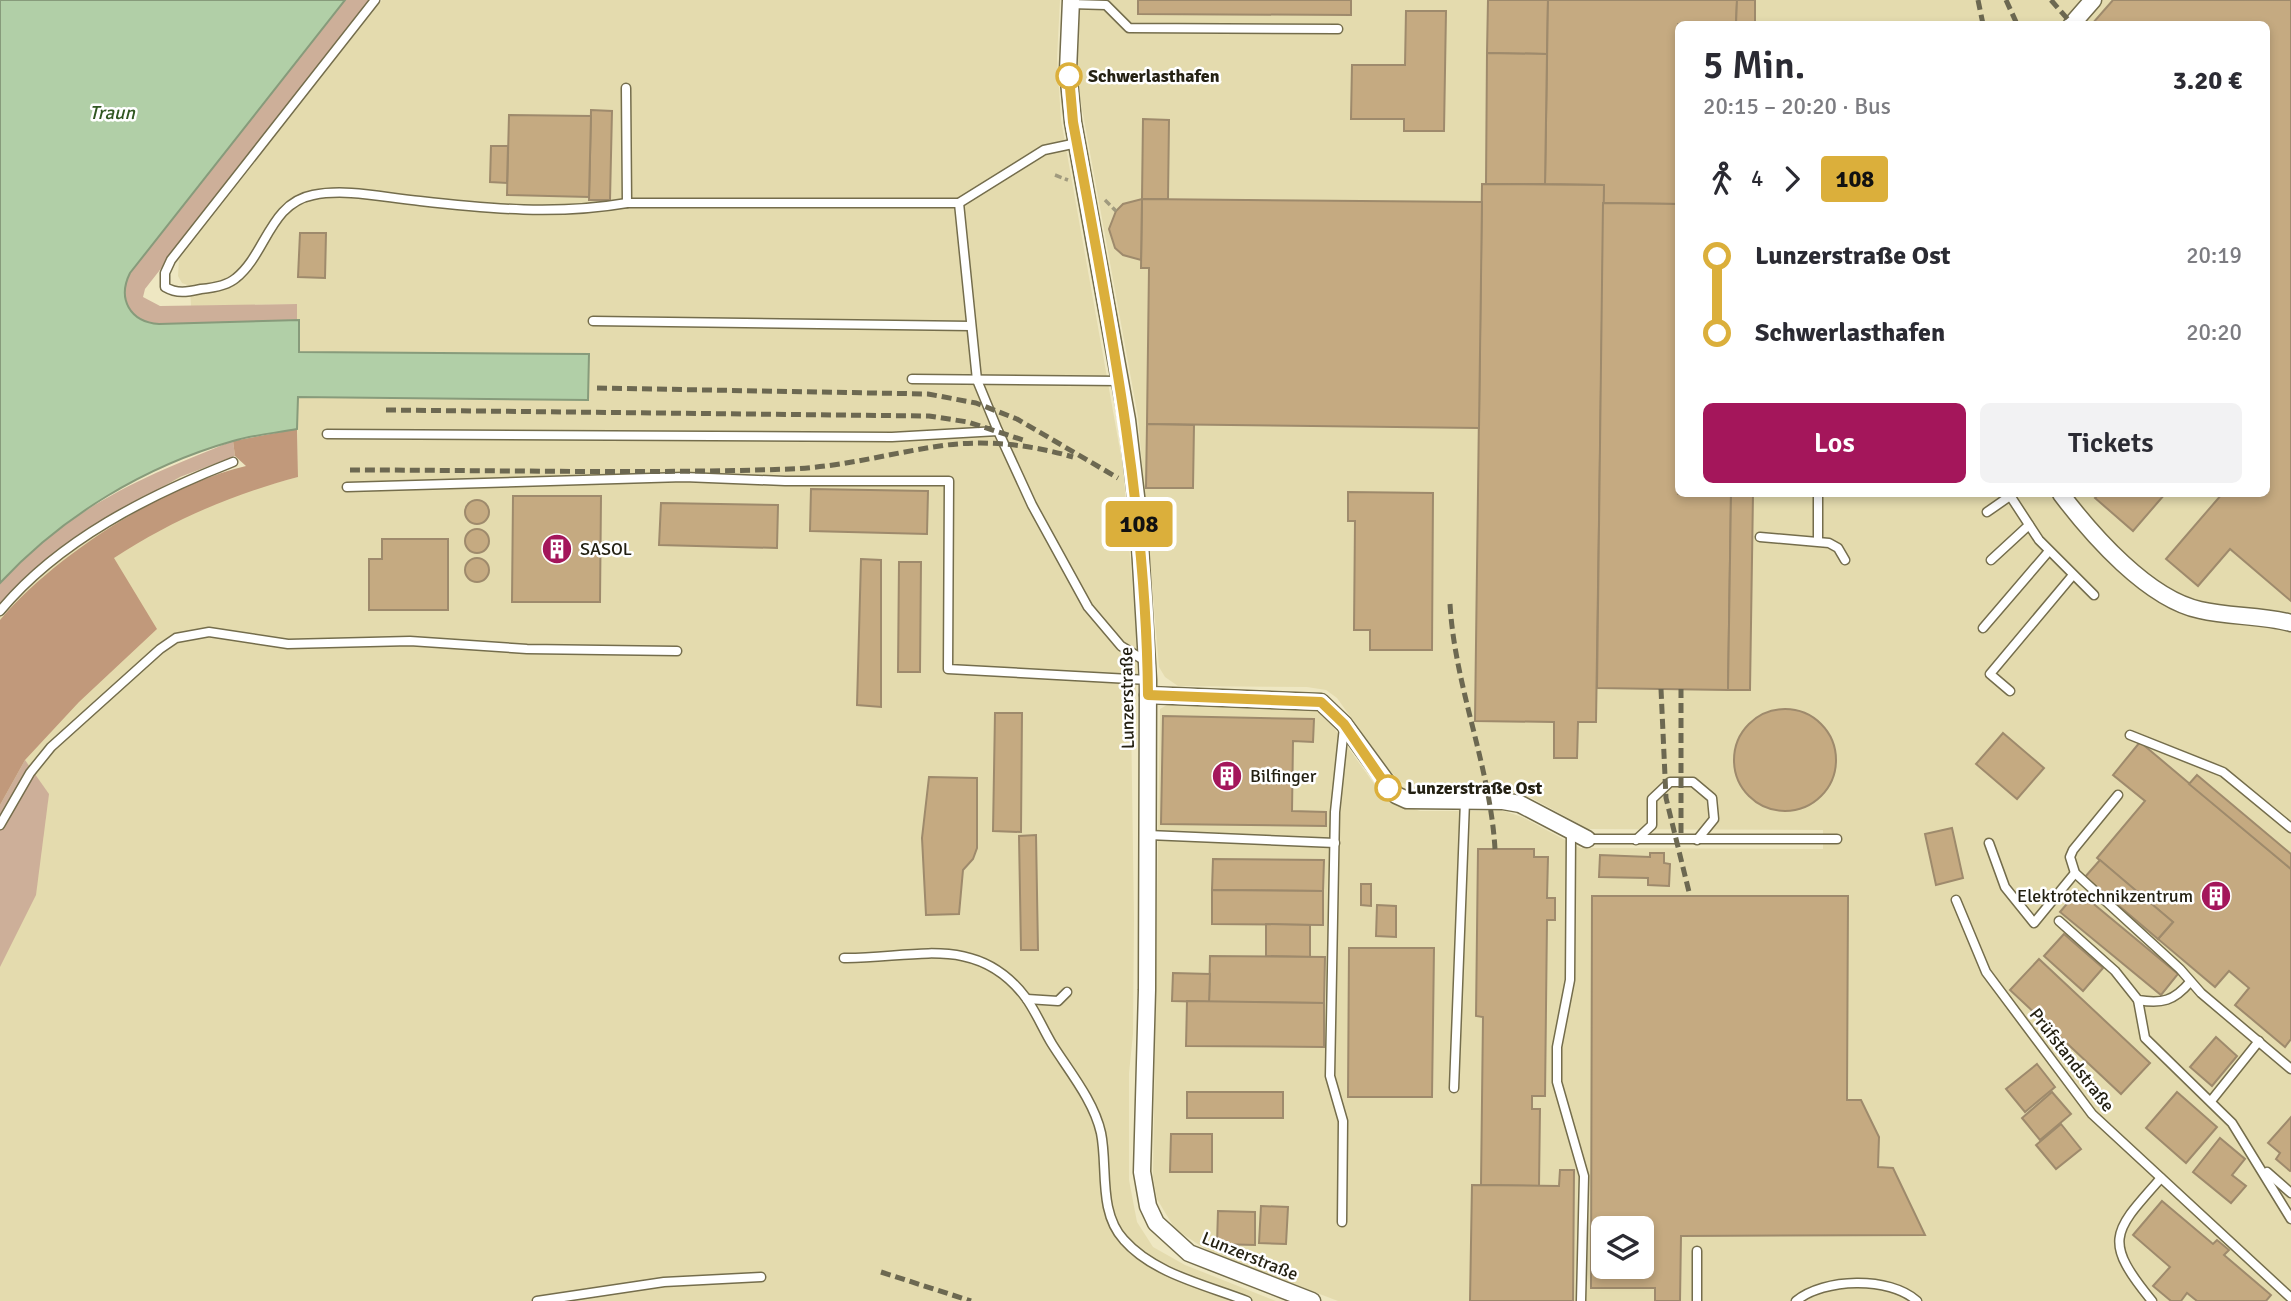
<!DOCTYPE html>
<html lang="de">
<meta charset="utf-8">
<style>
:root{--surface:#fff;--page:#f2f2f3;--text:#2b2b33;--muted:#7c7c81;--accent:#a4165b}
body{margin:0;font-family:Signika,sans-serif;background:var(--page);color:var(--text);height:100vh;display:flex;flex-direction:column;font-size:26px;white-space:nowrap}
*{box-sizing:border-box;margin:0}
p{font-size:23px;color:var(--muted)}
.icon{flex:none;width:38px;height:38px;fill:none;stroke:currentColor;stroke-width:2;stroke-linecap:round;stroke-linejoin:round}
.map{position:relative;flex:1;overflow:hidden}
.sheet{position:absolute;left:1675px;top:21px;width:595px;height:476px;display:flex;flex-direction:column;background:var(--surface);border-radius:10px;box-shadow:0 4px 10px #0003}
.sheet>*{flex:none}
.badge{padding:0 14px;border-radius:5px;font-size:24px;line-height:46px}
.buttons{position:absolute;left:1591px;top:1216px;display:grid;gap:14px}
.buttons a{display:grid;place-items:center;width:63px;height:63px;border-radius:10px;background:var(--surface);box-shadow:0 4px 10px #0003;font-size:35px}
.map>.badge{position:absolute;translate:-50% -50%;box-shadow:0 0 0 4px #fff}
.legs{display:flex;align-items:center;gap:10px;height:77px;padding:0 28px;font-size:23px}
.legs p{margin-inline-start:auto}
.summary{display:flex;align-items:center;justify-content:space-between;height:119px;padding:0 28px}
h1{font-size:38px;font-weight:600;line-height:52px}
.button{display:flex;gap:14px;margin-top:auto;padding:14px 28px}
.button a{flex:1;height:80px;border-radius:10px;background:var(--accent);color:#fff;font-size:28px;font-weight:600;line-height:80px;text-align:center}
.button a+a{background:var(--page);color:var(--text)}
ul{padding:0 28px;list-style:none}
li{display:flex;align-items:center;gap:24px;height:77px;font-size:26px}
li i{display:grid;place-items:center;width:10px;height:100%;margin:0 9px;background:currentColor}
li i::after{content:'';width:18px;height:18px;margin:-9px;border:5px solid;border-radius:50%;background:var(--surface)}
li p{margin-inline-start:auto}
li:first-child i{background:linear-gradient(#0000 50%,currentColor 0)}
li:last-child i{background:linear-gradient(currentColor 50%,#0000 0)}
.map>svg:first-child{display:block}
.built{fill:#e4dbae;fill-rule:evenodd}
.green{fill:#cdaf99}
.forest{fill:#c1997b}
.water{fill:#b1cfa7;stroke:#879b7b;stroke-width:2}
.building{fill:#c5aa81;stroke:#9e8a6c;stroke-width:2;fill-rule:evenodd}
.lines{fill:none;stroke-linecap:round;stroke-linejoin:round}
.lane-casing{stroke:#746d4c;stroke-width:11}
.street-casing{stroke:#746d4c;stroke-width:19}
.path{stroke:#a09a7e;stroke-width:3.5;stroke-dasharray:7 3.5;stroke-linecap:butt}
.lane{stroke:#fff;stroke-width:8}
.street{stroke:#fff;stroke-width:16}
.rail{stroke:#6c6851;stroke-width:5;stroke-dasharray:10 5;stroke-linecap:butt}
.line-1-casing{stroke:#fff;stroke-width:16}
.line-1{stroke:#dbaf3b;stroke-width:10}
.stop-1-dot{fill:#fff;stroke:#dbaf3b;stroke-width:3.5}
.labels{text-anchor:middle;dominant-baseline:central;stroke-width:5;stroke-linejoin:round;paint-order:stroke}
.stop-label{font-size:18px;font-weight:bold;fill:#242113;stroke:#fff;text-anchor:start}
.poi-label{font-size:18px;fill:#242113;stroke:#fff;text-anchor:start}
.street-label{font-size:18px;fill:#242113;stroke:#fff}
.water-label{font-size:19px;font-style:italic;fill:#305721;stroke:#fff}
</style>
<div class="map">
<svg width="2291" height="1301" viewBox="0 0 2291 1301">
<rect width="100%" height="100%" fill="#eee7c2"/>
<g class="built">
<polygon points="382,0 1060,0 1057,58 1061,120 1123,467 1139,671 1131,715 1134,919 1133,1034 1129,1073 1129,1180 1137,1222 1153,1247 1185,1265 1276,1301 0,1301 0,606 108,518 180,477 205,507 246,491 298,477 297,397 588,400 588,354 298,352 296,304 191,306 190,286 182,283 178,276 179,259"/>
<path d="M1080 0H2291V1301H1338L1210 1252 1175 1229 1157 1199 1153 1177 1160 709 1167 705H1302L1316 708 1326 717 1375 785 1390 801 1420 811H1504L1522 817 1580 848 1823 849V830L1588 829 1521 792 1415 789 1401 782 1387 768 1337 698 1326 690 1307 687 1178 686 1165 677 1159 667 1138 417 1077 81ZM1678 24H2266V494H1678ZM1603 1228H1642V1267H1603Z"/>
</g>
<g class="green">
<path d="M345 0H371L145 289 143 297 160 306 297 304V320L159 324C130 322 117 299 130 273Z"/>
<path d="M233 441 235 456 180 477 108 518 0 606V583C71 507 139 478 233 441Z"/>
<polygon points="25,760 49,794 36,895 0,967 0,805"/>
</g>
<path class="forest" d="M297 429 298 477C231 495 172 520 114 558L157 629 79 702 25 760 0 805V620C55 555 164 485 246 466L235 456 233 441Z"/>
<path class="water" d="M0 0H345L130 273C117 299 130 322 159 324L299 320V352L589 354 588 400 298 397 297 429C276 433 253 435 233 441 145 466 62 516 0 583Z"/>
<g class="building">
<polygon points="1138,0 1351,0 1351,15 1138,14"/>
<polygon points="1488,0 1548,0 1547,54 1487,53"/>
<polygon points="1548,0 1737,0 1736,24 1678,24 1678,204 1603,203 1604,185 1545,184"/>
<polygon points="1737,0 1755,0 1755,24 1736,24"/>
<polygon points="2113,0 2291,0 2291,601 2230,549 2198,586 2166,559 2222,494 2266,494 2266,24 2092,24"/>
<polygon points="1406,11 1446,11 1444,131 1404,131 1404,119 1351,119 1352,65 1405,65"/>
<polygon points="1487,53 1547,54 1545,184 1486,184"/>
<polygon points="591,110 612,111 610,200 589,200"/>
<polygon points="509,115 591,116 589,197 507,195"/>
<polygon points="1143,119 1169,120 1168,199 1142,199"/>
<polygon points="491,146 508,146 507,183 490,182"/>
<polygon points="1482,184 1604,185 1596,722 1578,722 1577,758 1554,758 1554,722 1475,721"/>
<polygon points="1142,199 1482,202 1479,428 1147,424 1149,268 1141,268"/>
<polygon points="1142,199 1141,260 1123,255 1115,248 1109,229 1116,211 1123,204"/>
<polygon points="1603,203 1678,204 1678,494 1731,494 1728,690 1597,688"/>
<polygon points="300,233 326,233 325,278 298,277"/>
<polygon points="1147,424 1194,425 1193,488 1146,488"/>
<polygon points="811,489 928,491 927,534 810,531"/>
<polygon points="1348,492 1433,493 1432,650 1370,650 1370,630 1354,630 1355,521 1348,521"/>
<polygon points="1731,494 1753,494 1750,690 1728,690"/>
<polygon points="2099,494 2165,494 2133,531 2095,498"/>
<polygon points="513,496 601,496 600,602 512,602"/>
<circle cx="477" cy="512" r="12"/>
<polygon points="661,503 778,505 777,548 659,545"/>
<circle cx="477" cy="541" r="12"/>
<polygon points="382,539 448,539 448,610 369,610 369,559 382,559"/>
<circle cx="477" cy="570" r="12"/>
<polygon points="861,559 881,560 881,707 857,705"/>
<polygon points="899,562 921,562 920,672 898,672"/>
<circle cx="1785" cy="760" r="51"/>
<polygon points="995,713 1022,713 1021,832 993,831"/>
<polygon points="1163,716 1314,719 1313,742 1293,741 1292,811 1326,812 1326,826 1161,824"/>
<polygon points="2003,733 2044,768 2017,799 1976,764"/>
<polygon points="2140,742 2291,869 2291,1039 2285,1047 2235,1005 2249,988 2229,971 2215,987 2158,939 2173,922 2097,858 2145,801 2113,775"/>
<polygon points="2197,775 2291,854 2291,869 2189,784"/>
<polygon points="929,777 977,778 977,848 973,859 963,870 959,914 926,915 922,838"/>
<polygon points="1952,828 1963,878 1936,885 1925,834"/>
<polygon points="1036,835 1038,950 1021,950 1019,836"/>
<polygon points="1478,849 1534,849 1534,857 1548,857 1547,898 1555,898 1555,920 1547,920 1545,1096 1532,1096 1532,1109 1540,1109 1539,1186 1481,1185 1483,1017 1476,1016"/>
<polygon points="1650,853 1664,853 1664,863 1670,864 1669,886 1648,885 1648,878 1599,877 1600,855 1650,857"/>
<polygon points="1213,859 1324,860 1323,891 1212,890"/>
<polygon points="2100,860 2173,922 2158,939 2085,877"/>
<polygon points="1361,884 1371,884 1371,906 1361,905"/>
<polygon points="1212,890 1323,891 1323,925 1212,924"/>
<polygon points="2078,891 2178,974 2161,995 2060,912"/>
<path d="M1592 896H1848L1847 1100H1861L1879 1137 1878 1167 1893 1168 1925 1235 1681 1236 1680 1301H1655V1288H1591ZM1603 1228H1642V1267H1603Z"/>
<polygon points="1377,905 1396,906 1396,937 1376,936"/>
<polygon points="1266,924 1310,925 1310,957 1266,956"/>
<polygon points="2064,934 2103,968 2083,991 2044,956"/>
<polygon points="1349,948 1434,948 1432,1097 1348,1097"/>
<polygon points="1210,956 1325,957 1324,1003 1209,1002"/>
<polygon points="2039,959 2150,1063 2121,1094 2010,990"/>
<polygon points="1173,973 1210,974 1209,1002 1172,1001"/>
<polygon points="1187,1001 1324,1003 1324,1047 1186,1046"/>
<polygon points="2216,1037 2237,1056 2212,1086 2190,1067"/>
<polygon points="2037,1064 2055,1087 2025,1112 2006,1089"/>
<rect x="1187" y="1092" width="96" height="26"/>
<polygon points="2052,1092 2071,1114 2040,1140 2022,1118"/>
<polygon points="2177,1092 2217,1127 2186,1163 2146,1128"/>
<polygon points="2291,1117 2291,1170 2290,1171 2276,1159 2280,1153 2268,1143"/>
<polygon points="2061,1124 2081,1149 2056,1169 2036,1145"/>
<polygon points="1171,1134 1212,1134 1212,1172 1170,1172"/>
<polygon points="2220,1138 2245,1159 2232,1175 2246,1186 2231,1203 2193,1172"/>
<polygon points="1560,1170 1574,1170 1573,1301 1470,1301 1472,1185 1559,1186"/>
<polygon points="2162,1201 2213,1244 2217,1240 2229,1250 2224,1255 2271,1295 2266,1301 2197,1301 2187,1293 2181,1301 2171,1301 2153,1286 2170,1267 2133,1235"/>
<polygon points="1261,1206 1288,1207 1286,1244 1259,1243"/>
<polygon points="1218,1211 1255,1212 1255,1245 1217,1244"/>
</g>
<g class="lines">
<g class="lane-casing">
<g id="lane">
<path d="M375 0 171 260 165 273V287C177 294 187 292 201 289 212 288 227 286 236 278 266 254 270 203 313 195 347 188 386 198 420 201 489 209 558 215 627 203"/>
<polyline points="1070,4 1106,5 1129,28 1338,29"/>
<polyline points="626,88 627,203 959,203 1044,150 1077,143"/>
<polyline points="959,203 977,380 998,431 1032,505 1088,607 1121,646 1147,662"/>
<polyline points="593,321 971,326"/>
<polyline points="912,379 1120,381"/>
<polyline points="327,434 892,437 998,431"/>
<polyline points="347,487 684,477 785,481 949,481 948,669 1148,680"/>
<polyline points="2009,494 2039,540 2094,595"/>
<polyline points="1987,512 2010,496"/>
<polyline points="1760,537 1829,543 1838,548 1845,560"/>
<polyline points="1818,540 1818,494"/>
<polyline points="1991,560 2029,525"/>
<path d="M0 611C59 540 149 495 233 462"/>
<polyline points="1983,628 2049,551"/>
<polyline points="2010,691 1990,674 2073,575"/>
<polyline points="2130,735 2223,772 2291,828"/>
<polyline points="2118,795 2073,850 2070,857 2075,873 2180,969 2201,993 2291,1069"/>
<polyline points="0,825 30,773 51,747 160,649 176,638 209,632 288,644 410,641 527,649 677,651"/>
<polyline points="1571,833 1570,980 1557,1047 1557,1082 1584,1176 1581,1301"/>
<polyline points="1148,835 1335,843"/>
<polyline points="1587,839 1837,839"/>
<polyline points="1636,840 1652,825 1652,799 1670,782 1693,782 1712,798 1714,819 1697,840"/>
<polyline points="1989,843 2005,887 2034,923 2075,873"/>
<polyline points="1956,900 1986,972 2092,1114 2291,1298"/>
<path d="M2059 921 2115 971 2138 1000C2162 1004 2174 1001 2190 982"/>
<path d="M844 958C912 959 977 932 1026 998 1036 1012 1043 1029 1052 1044 1069 1071 1094 1101 1101 1133 1108 1167 1098 1212 1124 1240 1154 1274 1206 1285 1247 1301"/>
<polyline points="1027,999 1058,1001 1067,992"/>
<polyline points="2138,1000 2145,1038 2232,1123 2291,1219"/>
<polyline points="1454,1088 1465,801"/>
<polyline points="2211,1101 2259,1041"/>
<polyline points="2267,1172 2291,1193"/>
<polyline points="1342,1222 1343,1121 1330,1076 1335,812 1344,727"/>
<polyline points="537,1301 664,1282 761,1277"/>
<polyline points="1697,1301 1697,1251"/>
<path d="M1796 1301C1824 1278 1889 1276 1917 1301"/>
<path d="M2152 1301C2102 1240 2113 1232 2161 1178"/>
</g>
</g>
<g class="street-casing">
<g id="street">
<polyline points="1071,0 1068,71 1073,122 1127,420 1138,513 1148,680 1147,990 1142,1172 1148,1206 1156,1223 1189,1253 1312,1301"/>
<polyline points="2072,24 2093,0"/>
<path d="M2061 494C2092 535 2148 599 2200 610 2230 617 2261 615 2291 623"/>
<polyline points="1148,695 1321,702 1344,724 1396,795 1407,800 1503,801 1520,804 1587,839"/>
</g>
</g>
<g class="path">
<polyline points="1055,175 1068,180"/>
<polyline points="1105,200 1116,211"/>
</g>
<use href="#lane" class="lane"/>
<use href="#street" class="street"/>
<g class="rail">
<polyline points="1978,0 1983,24"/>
<polyline points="2006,0 2017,24"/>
<polyline points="2051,0 2072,24"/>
<polyline points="597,388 928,394 976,403 1017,419 1118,478"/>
<polyline points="386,410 929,416 968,422 1023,440"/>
<path d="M350 470C496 470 644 474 790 469 845 467 894 452 947 445 990 440 1032 445 1073 457"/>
<path d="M1450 604C1455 688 1490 765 1495 849"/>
<polyline points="1661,689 1666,798 1690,896"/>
<polyline points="1681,833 1681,689"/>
<polyline points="881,1272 971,1301"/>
</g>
</g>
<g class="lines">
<g class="line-1-casing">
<path id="line-1" d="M1069 76 1073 122C1108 312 1146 501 1148 695L1321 702 1344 724 1388 788"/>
</g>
<use href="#line-1" class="line-1"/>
</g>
<defs>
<g id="building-disc" transform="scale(1.575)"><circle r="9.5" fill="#a4165b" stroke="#fff"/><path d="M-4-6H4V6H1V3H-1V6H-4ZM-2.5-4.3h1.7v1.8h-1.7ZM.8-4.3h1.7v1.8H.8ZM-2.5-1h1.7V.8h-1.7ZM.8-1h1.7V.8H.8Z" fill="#fff"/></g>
</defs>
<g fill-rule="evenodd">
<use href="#building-disc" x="557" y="549"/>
<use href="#building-disc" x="1227" y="776"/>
<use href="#building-disc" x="2216" y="896"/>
</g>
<g class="stop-1-dot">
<circle cx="1069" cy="76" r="12"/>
<circle cx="1388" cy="788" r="12"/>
</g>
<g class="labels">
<g class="stop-label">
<text x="1088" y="76">Schwerlasthafen</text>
<text x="1407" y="788">Lunzerstraße Ost</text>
</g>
<g class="poi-label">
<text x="580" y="549">SASOL</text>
<text x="1250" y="776">Bilfinger</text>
<text x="2193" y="896" text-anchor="end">Elektrotechnikzentrum</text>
</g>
<g class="street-label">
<text transform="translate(1127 698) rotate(-91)">Lunzerstraße</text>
<text transform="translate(2072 1060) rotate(52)">Prüfstandstraße</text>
<text transform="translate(1250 1256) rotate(22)">Lunzerstraße</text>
</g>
<g class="water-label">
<text x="112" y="113">Traun</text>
</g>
</g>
</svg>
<div class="buttons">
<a><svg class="icon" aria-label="layers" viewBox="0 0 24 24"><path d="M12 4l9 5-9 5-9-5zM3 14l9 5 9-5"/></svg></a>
</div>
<b class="badge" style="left:1139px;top:524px;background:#dbaf3b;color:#111">108</b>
<section class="sheet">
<div class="summary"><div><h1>5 Min.</h1><p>20:15 – 20:20 · Bus</p></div><b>3.20 €</b></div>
<div class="legs"><svg class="icon" aria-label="walk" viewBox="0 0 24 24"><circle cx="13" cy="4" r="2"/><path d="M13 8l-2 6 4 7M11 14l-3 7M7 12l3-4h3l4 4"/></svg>4<svg class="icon" aria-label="forward" viewBox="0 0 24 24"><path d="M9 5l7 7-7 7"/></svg><b class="badge" style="background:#dbaf3b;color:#111">108</b></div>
<ul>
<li><i style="color:#dbaf3b"></i><b>Lunzerstraße Ost</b><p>20:19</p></li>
<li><i style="color:#dbaf3b"></i><b>Schwerlasthafen</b><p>20:20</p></li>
</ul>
<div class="button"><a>Los</a><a>Tickets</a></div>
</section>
</div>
